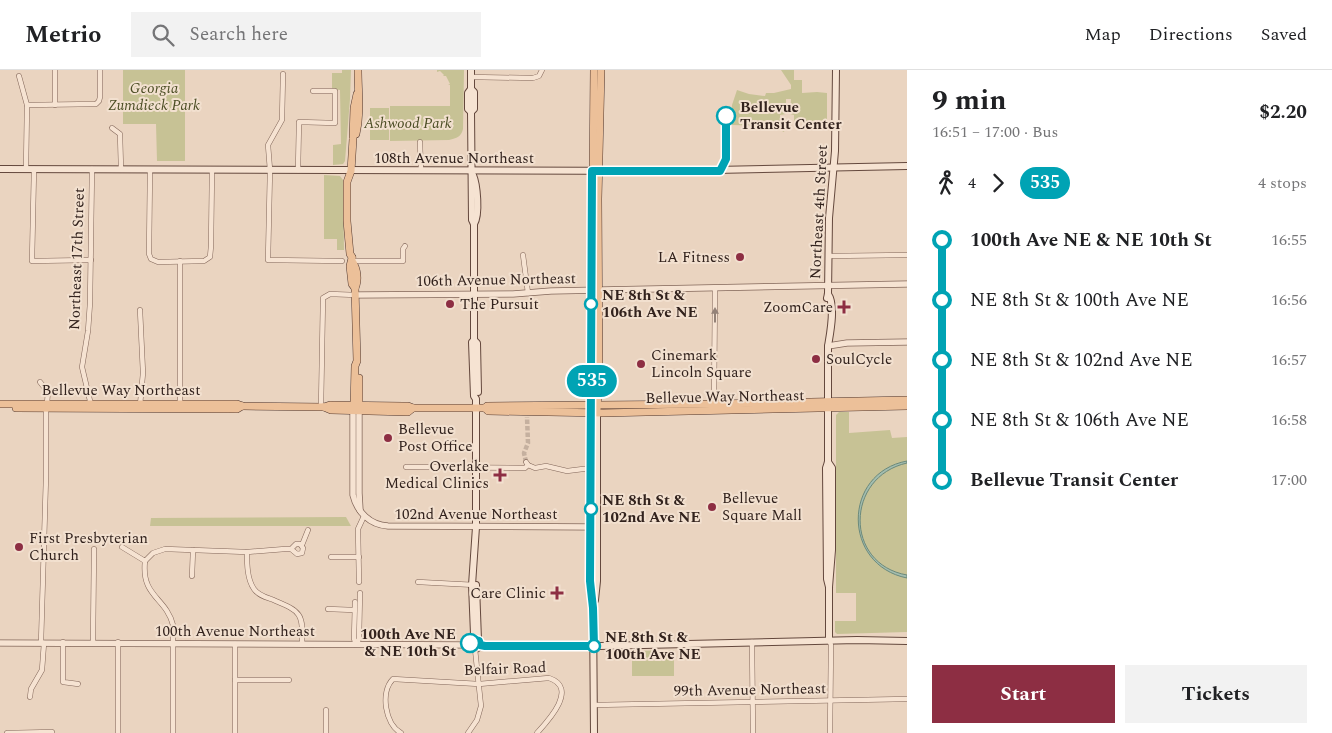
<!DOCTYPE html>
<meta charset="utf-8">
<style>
:root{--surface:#fff;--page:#f2f2f2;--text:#202124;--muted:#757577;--line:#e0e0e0;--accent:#8d2e43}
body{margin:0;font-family:Spectral,serif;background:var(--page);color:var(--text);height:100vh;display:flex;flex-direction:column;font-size:19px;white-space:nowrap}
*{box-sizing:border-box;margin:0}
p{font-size:16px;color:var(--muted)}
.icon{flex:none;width:28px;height:28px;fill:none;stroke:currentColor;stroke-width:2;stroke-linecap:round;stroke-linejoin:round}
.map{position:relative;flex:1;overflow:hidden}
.sheet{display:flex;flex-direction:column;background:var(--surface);width:425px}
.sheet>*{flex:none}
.badge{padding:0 10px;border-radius:16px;font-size:18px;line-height:32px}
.map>.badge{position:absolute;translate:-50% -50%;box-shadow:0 0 0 2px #fff}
.legs{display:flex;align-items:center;gap:8px;height:55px;padding:0 25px;font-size:16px}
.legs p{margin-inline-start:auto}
.overview{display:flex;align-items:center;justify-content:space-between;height:85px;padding:0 25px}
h1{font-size:28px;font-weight:700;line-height:38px}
.action{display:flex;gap:10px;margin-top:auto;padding:10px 25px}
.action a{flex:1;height:58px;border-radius:0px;background:var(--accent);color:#fff;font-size:20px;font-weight:700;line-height:58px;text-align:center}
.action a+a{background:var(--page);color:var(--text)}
ul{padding:0 25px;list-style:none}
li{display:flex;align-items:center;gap:18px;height:60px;font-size:19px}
li i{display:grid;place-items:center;width:8px;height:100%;margin:0 6px;background:currentColor}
li i::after{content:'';width:12px;height:12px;margin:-6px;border:4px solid;border-radius:50%;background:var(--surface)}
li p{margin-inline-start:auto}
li:first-child i{background:linear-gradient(#0000 50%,currentColor 0)}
li:last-child i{background:linear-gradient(currentColor 50%,#0000 0)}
header{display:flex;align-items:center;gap:30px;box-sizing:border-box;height:70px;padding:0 25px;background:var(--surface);border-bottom:1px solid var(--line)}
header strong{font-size:24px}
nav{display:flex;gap:28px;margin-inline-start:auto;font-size:18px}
.search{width:350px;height:45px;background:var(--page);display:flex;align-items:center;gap:12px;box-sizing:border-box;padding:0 18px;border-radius:0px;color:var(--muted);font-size:19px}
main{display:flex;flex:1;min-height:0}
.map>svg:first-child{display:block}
.green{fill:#c7c295}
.water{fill:#a3bdaf;stroke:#6b897b}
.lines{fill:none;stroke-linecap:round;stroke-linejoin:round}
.minor-tunnel{stroke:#c5b09f;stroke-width:4.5;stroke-dasharray:4.5 2;stroke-linecap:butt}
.minor-casing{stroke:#826659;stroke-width:5.5}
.tertiary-casing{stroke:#826659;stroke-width:7}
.secondary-casing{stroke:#64483d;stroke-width:8}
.primary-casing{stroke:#50362e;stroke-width:8}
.minor{stroke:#f6e3d2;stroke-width:4.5}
.tertiary{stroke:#f6e3d2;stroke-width:5.5}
.secondary{stroke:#f6e3d2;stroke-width:6}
.primary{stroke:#ecc099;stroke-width:7}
.oneway{fill:#948278}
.line-1-casing{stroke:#fff;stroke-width:11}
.line-1{stroke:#00a3b4;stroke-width:8}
.stop-1-dot{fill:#fff;stroke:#00a3b4;stroke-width:2.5}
.poi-dot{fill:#8d2e43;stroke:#f2e0cf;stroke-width:2}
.labels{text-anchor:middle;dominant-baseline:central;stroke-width:4;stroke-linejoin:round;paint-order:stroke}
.park-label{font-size:15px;font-style:italic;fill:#4c4e25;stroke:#f2e0cf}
.stop-label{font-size:15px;font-weight:bold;fill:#32221d;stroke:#f2e0cf;text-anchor:start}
.street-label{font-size:15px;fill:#32221d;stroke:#f2e0cf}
.poi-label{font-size:15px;fill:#32221d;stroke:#f2e0cf;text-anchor:start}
</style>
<header>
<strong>Metrio</strong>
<div class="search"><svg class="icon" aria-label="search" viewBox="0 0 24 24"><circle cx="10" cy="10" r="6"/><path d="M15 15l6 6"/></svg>Search here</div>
<nav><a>Map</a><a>Directions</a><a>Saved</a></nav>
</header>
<main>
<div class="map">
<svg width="907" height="663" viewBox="0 0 907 663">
<rect width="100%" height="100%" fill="#ead4c0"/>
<g class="green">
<polygon points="123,0 185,0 185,91 157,91 156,54 123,54"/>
<polygon points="342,0 351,0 350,29 345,91 343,94 333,95 333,75 341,74 340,20 332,19 332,3 342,3"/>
<path d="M437 0H464L463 59C461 67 457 68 449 70L390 71V36H450V15H448L450 14 446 6H443L444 5 440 1 437 2Z"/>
<polygon points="781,0 794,0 794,10 802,10 802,23 817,22 827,23 827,56 811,55 811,52 796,52 796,55 794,55 794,45 790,44 791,29 786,29 786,44 780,45 780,54 785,59 784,62 782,61 782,59 774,58 774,56 731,55 732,35 737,20 749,24 765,26 766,23 774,23 791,19 791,15"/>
<rect x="370" y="38" width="19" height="32"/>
<polygon points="324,105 340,106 343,110 344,180 337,180 337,169 324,169"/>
<polygon points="839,342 849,342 849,363 890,360 892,368 907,367 907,562 837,564 835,562 835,551 856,551 856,523 836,523 836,345"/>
<polygon points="346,447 351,456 150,456 151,448"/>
<polygon points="674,580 674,606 632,606 632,581"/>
</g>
<path class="water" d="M907 391V393C845 407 844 494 907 505V508C842 495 842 403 907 391Z"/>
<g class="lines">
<polyline class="minor-tunnel" points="526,392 524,383 528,373 527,347"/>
<g class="minor-casing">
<g id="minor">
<polyline points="283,4 282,50 268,75 270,100 268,190 342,191"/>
<polyline points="19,6 27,35 26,99"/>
<polyline points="471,7 533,8 539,6 542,0"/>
<polyline points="27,35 96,34 99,31 100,27 100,0"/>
<polyline points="55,35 55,0"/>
<polyline points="112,58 120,64 121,99"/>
<polyline points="420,72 421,100"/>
<polyline points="34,99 32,191 91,190"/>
<polyline points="150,100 149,184 151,189 158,192 204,191 210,187 211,176 212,100"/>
<polyline points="298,100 299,52 335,53 335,21 313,21"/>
<polyline points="523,185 528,223"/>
<polyline points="829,186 907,185"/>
<polyline points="352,191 403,191 403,179 405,176"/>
<polyline points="40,312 48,322 47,333"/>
<polyline points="180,334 180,191"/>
<polyline points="714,334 715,218"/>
<polyline points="91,335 82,297 88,261 90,233 92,99"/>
<polyline points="140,335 143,303 140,240"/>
<polyline points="321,337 323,228 330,224 356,225"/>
<polyline points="526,392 528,395 535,398 546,396 567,401 591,398"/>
<polyline points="406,397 525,398 528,395"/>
<polyline points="302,475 308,460"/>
<polyline points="122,477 145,491 153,483 165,479 247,482 285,479 291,479 297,484 302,483 303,478 300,474 296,474 291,479"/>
<path d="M247 482C247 494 247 509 254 519 258 525 265 527 271 529 299 541 304 541 302 574"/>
<polyline points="331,487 359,487"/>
<path d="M145 491C141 527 166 527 173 555V663"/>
<polyline points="192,506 193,480"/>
<polyline points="359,512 358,459 364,446"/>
<polyline points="418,512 475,515"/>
<polyline points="355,532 354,569 356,574"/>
<polyline points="328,539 354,540"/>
<polyline points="829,570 831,575 830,663"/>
<polyline points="63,572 63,612 78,614"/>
<polyline points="93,572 94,479"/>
<polyline points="118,572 118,663"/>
<polyline points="752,572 753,663"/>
<polyline points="41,573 46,407 46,338"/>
<polyline points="235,574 235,663"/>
<polyline points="356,574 359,569 360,523"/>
<polyline points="235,610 289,610"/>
<polyline points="30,627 31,619 42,600 44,573"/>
<polyline points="594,635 907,629"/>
<polyline points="7,663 52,662"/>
<polyline points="326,663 326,640"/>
<path d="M401 663C385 654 380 622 393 609L479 614 549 608C579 618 548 651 537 663"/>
<polyline points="468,663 477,650 481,636 475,579"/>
</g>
</g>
<g class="tertiary-casing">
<g id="tertiary">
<polyline points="356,225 513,224 551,221 907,214"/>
<polyline points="828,276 847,273 907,272"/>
<path d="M353 341V425C357 442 370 455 388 456L595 457"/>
<polyline points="359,341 359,423 360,440"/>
<polyline points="0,573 470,575"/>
</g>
</g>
<g class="secondary-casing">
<g id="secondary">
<polyline points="471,18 471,0"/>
<polyline points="471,19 474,22 474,39 471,42 472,150 474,154 474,270 472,272 474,326 476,329 476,457 472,515 474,564 472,570"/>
<polyline points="471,19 468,23 468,39 471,42"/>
<polyline points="0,99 666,101 907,96"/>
<path d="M473 105C477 114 480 145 474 154"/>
<path d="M828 224C836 235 830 264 828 276V392L826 398 827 509 829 517"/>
<polyline points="827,228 828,224 829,148 835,81 836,0"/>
<polyline points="474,270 477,273 478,322"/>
<polyline points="591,342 590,511 593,538 594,663"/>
<polyline points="828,392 832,398 832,480 829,517 829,570"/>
<polyline points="476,515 478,570"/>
<polyline points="595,530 597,511 597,342"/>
<circle cx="475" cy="574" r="5"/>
<polyline points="480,575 485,576 600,576 857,570 907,571"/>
</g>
</g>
<g class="primary-casing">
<g id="primary">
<path d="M356 64C361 43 358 22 358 0"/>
<polyline points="352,187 350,184 347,151 347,112 351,101 353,69 354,38 357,24"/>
<polyline points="352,188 350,196 352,214 355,218"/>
<path d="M352 191C357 198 359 210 355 218L357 291 355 296 354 338"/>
<polyline points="0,334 237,334 242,336 324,337 330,335 403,336 408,336 413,338"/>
<polyline points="324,337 331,340 408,342 413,338 485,338 487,336 714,334 907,330"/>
<polyline points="16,338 237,339 242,336"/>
<polyline points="485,338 488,341 603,343 907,336"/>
<polyline points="597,339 599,304 598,129 601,0"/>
<polyline points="359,340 359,308"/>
<polyline points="591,340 594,0"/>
</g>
</g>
<use href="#minor" class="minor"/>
<use href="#tertiary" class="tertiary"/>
<use href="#secondary" class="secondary"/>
<use href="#primary" class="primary"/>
</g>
<defs><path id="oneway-solid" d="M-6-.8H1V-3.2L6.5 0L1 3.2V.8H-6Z" transform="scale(1.25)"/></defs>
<use class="oneway" href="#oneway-solid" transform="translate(715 245) rotate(-90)"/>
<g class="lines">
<g class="line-1-casing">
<polyline id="line-1" points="470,573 475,570 479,571 480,575 485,576 594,576 593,538 590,511 592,101 720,101 726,89 726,46"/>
</g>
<use href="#line-1" class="line-1"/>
</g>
<g class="stop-1-dot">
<circle cx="726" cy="46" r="9"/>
<circle cx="591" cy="234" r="6"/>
<circle cx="591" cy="439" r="6"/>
<circle cx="470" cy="573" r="9"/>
<circle cx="594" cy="576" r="6"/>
</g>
<g class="poi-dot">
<circle cx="740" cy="187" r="5"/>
<circle cx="450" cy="234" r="5"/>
<path d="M841.5 229.5h5v5h5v5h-5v5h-5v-5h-5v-5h5z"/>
<circle cx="816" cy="289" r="5"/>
<circle cx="641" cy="294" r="5"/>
<circle cx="388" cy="368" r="5"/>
<path d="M497.5 397.5h5v5h5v5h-5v5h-5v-5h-5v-5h5z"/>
<circle cx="712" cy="437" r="5"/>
<circle cx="19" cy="477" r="5"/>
<path d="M554.5 515.5h5v5h5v5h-5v5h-5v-5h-5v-5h5z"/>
</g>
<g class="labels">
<g class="park-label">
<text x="154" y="18">Georgia<tspan x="154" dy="17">Zumdieck Park</tspan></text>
<text x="408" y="53">Ashwood Park</text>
</g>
<g class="stop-label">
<text x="740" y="37">Bellevue<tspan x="740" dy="17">Transit Center</tspan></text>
<text x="602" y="225">NE 8th St &amp;<tspan x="602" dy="17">106th Ave NE</tspan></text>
<text x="602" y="430">NE 8th St &amp;<tspan x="602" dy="17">102nd Ave NE</tspan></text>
<text x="456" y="564" text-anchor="end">100th Ave NE<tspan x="456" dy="17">&amp; NE 10th St</tspan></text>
<text x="605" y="567">NE 8th St &amp;<tspan x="605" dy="17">100th Ave NE</tspan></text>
</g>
<g class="street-label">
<text x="454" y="88">108th Avenue Northeast</text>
<text transform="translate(819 142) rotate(-87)">Northeast 4th Street</text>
<text transform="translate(77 189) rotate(-88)">Northeast 17th Street</text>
<text transform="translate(496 210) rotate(-1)">106th Avenue Northeast</text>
<text x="121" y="320">Bellevue Way Northeast</text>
<text transform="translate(725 327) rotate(-1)">Bellevue Way Northeast</text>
<text x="476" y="444">102nd Avenue Northeast</text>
<text x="235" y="561">100th Avenue Northeast</text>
<text transform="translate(505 599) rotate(-2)">Belfair Road</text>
<text transform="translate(750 620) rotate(-1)">99th Avenue Northeast</text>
</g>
<g class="poi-label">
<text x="730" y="187" text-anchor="end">LA Fitness</text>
<text x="460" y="234">The Pursuit</text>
<text x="833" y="237" text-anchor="end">ZoomCare</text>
<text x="651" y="285">Cinemark<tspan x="651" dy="17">Lincoln Square</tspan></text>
<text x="826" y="289">SoulCycle</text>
<text x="398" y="359">Bellevue<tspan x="398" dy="17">Post Office</tspan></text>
<text x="489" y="396" text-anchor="end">Overlake<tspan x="489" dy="17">Medical Clinics</tspan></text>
<text x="722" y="428">Bellevue<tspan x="722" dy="17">Square Mall</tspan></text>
<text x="29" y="468">First Presbyterian<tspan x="29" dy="17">Church</tspan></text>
<text x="546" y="523" text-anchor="end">Care Clinic</text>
</g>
</g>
</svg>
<b class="badge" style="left:592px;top:311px;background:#00a3b4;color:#fff">535</b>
</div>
<section class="sheet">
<div class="overview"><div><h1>9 min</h1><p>16:51 – 17:00 · Bus</p></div><b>$2.20</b></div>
<div class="legs"><svg class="icon" aria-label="walk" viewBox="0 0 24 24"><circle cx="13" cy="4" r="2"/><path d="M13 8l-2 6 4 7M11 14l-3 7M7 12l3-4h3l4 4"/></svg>4<svg class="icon" aria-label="forward" viewBox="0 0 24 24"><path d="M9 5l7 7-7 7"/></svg><b class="badge" style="background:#00a3b4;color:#fff">535</b><p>4 stops</p></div>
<ul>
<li><i style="color:#00a3b4"></i><b>100th Ave NE &amp; NE 10th St</b><p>16:55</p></li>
<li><i style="color:#00a3b4"></i><span>NE 8th St &amp; 100th Ave NE</span><p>16:56</p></li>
<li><i style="color:#00a3b4"></i><span>NE 8th St &amp; 102nd Ave NE</span><p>16:57</p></li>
<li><i style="color:#00a3b4"></i><span>NE 8th St &amp; 106th Ave NE</span><p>16:58</p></li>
<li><i style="color:#00a3b4"></i><b>Bellevue Transit Center</b><p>17:00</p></li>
</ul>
<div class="action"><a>Start</a><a>Tickets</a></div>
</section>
</main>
